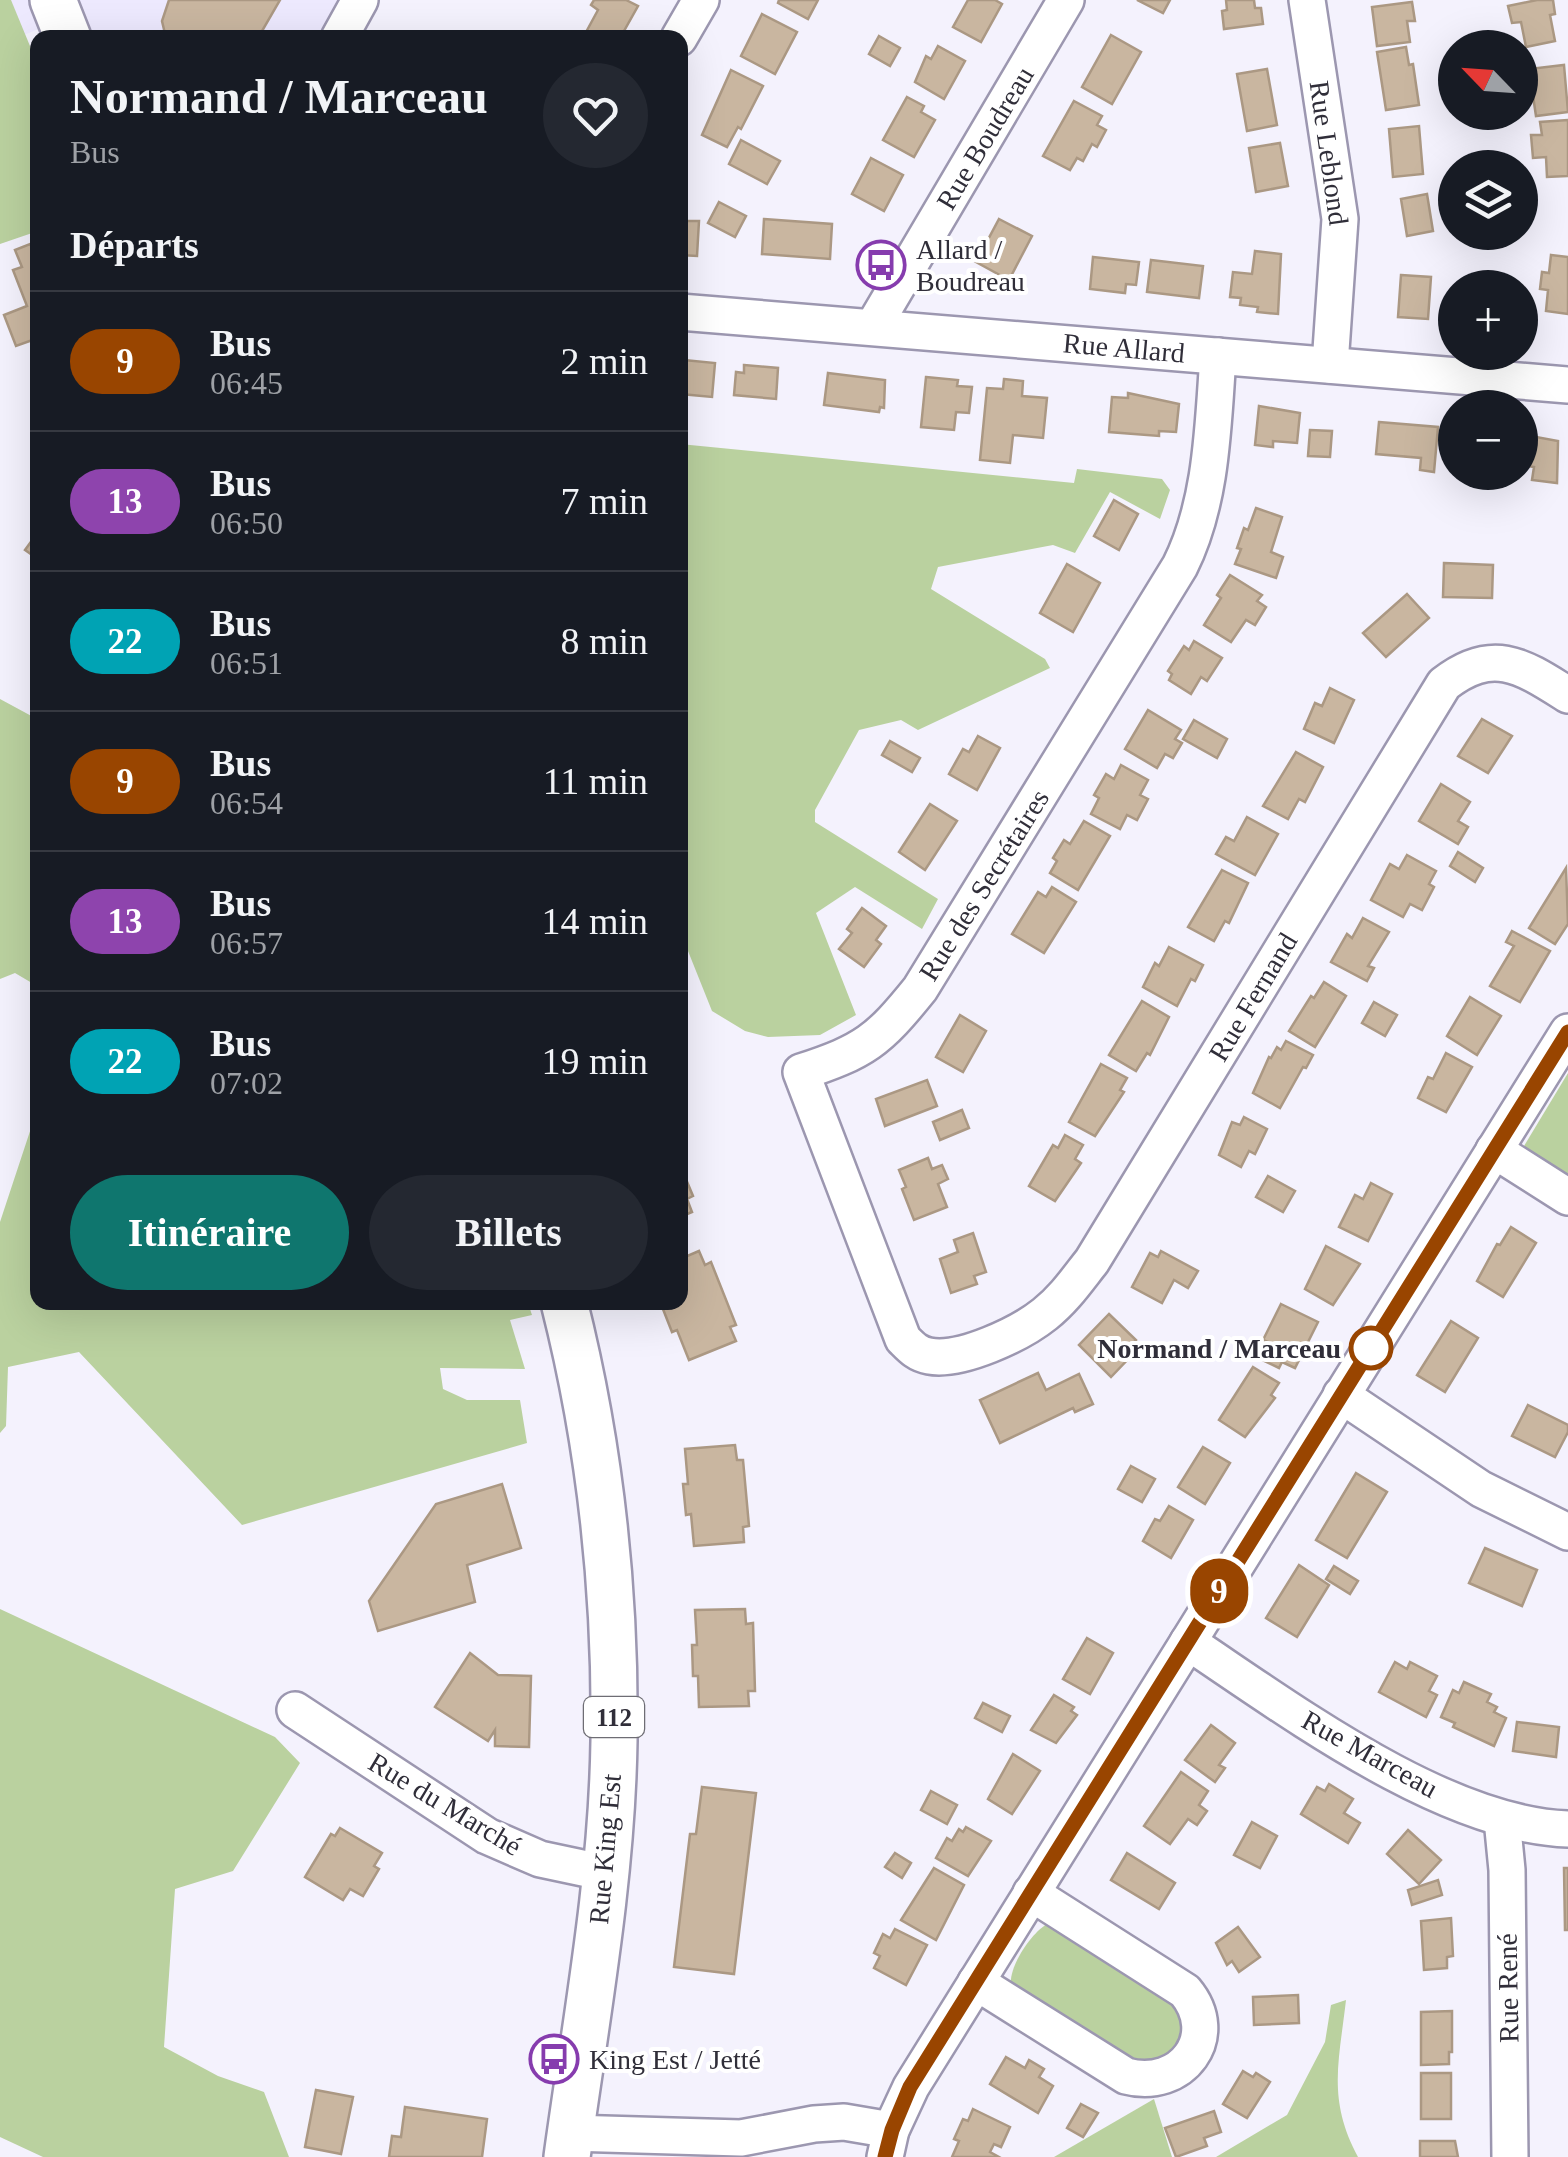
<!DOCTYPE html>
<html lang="fr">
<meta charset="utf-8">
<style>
:root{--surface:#171b24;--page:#242831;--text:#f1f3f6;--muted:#9ea1a6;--line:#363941;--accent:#0f766e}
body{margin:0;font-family:Georgia,serif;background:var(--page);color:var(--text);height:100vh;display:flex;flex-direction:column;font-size:38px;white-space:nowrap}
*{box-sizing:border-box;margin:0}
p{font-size:32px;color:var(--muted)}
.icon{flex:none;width:55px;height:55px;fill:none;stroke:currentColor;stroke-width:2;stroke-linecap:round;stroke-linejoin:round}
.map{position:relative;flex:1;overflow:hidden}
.drawer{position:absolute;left:30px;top:30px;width:658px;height:1280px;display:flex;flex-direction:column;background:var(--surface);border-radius:20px;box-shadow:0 10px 40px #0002}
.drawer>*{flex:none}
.badge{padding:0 20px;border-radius:32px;font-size:35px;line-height:65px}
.needle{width:65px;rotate:295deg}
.fabs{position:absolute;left:1438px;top:30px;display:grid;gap:20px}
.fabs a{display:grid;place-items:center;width:100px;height:100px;border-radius:50%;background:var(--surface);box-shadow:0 10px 40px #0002;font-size:50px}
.map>.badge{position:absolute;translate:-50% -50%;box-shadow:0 0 0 5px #fff}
h2{padding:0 40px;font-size:38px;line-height:90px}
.round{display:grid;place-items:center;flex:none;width:105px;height:105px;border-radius:52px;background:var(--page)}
.head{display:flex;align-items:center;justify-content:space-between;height:170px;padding:0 40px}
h1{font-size:48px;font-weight:700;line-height:75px}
.action{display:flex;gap:20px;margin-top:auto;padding:20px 40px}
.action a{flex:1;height:115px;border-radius:60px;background:var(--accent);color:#fff;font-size:40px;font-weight:700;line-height:115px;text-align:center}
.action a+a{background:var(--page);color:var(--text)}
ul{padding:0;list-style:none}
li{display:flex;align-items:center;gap:30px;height:140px;padding:0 40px;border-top:2px solid var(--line)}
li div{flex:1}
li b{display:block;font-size:38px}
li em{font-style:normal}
li .badge{min-width:110px;font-weight:700;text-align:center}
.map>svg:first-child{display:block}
.built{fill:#ede9fe}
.green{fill:#bad19f}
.building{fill:#c9b6a0;stroke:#ab9883;stroke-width:2.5}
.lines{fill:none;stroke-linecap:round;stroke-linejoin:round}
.minor-casing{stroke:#9c97b0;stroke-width:40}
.major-casing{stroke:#9c97b0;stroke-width:50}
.minor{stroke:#fff;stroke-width:35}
.major{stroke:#fff;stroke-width:45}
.line-casing{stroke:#fff;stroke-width:22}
.line{stroke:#994500;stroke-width:15}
.stop-dot{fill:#fff;stroke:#994500;stroke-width:5}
.labels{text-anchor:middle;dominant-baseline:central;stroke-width:8;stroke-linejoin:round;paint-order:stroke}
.shield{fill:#fff;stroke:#6e6d74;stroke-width:2.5}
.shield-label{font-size:25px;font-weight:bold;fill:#302e39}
.street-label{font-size:28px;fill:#302e39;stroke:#fff}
.poi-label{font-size:28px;fill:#302e39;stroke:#fff;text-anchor:start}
.stop-label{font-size:28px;font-weight:bold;fill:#302e39;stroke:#fff;text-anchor:end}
</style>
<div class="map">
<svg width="1568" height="2157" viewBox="0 0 1568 2157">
<rect width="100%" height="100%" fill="#f4f2fd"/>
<polygon class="built" points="0,0 360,0 339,37 68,37 60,20 0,45"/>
<g class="green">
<polygon points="0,0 11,0 37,63 38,231 0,244"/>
<polygon points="680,444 1074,483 1077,469 1162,479 1170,490 1160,519 1110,492 1075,553 1053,545 938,567 931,589 1045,659 1050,668 918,730 901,720 859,730 815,810 815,822 938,899 922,929 855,887 816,913 856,1015 820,1035 768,1037 745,1031 712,1011 680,931"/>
<polygon points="0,699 37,719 37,986 15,973 0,979"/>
<polygon points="1568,1073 1568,1182 1526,1152 1524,1146"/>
<polygon points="37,1110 38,1302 528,1303 532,1315 510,1320 525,1369 440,1368 443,1389 467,1400 520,1400 527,1443 242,1525 79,1352 8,1367 6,1426 0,1433 0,1222"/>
<polygon points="0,1609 275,1737 300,1763 233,1871 175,1889 164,2047 218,2076 264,2092 289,2157 43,2157 0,2137"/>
<path d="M1049 1923 1170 1997 1189 2017 1176 2056 1134 2065 1011 1986C1008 1967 1032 1931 1049 1923Z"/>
<path d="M1346 2000C1339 2062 1327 2099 1358 2157H1216L1287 2115 1325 2042 1331 2005Z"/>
<polygon points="1154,2099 1172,2157 1054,2157"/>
</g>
<g class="building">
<polygon points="169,0 280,0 258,38 166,38 162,21"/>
<polygon points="594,0 626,0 638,6 620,38 591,38 585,34 598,10 591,5"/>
<polygon points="779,0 818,0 808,19 778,3"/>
<polygon points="968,0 995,0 1002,4 981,42 953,27"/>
<polygon points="1137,0 1170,0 1163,13"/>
<polygon points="1226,0 1254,0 1255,8 1261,8 1263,24 1224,29 1222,11 1227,10"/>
<polygon points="1537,0 1553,0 1555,14 1550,15 1555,41 1526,47 1521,22 1512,23 1508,6"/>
<polygon points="1412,2 1415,21 1407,21 1410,42 1377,46 1372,7"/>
<polygon points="762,14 797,32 775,74 741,56"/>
<polygon points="1111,35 1141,52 1112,104 1082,87"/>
<polygon points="879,36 900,48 890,66 869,54"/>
<polygon points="938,46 965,61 944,99 915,82 926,56 931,59"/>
<polygon points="1406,47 1409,65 1413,64 1419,105 1386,110 1377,52"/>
<polygon points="1564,65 1568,112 1536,116 1529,69"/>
<polygon points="1267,69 1277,125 1247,131 1237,74"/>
<polygon points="731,70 763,86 741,129 738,127 727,147 702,135"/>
<polygon points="907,97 924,106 921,112 935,120 914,157 883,140"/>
<polygon points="1074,101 1102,116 1097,125 1106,130 1097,147 1092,144 1083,161 1077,158 1070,170 1043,156"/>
<polygon points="1568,120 1568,176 1547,177 1546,157 1533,158 1531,135 1542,135 1540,122"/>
<polygon points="1419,126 1423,174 1393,177 1389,129"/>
<polygon points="741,140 780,161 767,184 729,164"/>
<polygon points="1280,143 1288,186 1256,192 1249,148"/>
<polygon points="871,158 903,175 884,211 852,194"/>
<polygon points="1427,194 1433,231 1407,236 1401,199"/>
<polygon points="719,202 746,216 735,237 708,223"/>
<polygon points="764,219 832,224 830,259 762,254"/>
<polygon points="999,219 1032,236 1009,280 976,262"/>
<polygon points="680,221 699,221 697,256 680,255"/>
<polygon points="30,244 38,259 38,338 16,346 4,315 27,306 13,270 22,267 15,250"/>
<polygon points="1255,251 1281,254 1278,314 1257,312 1258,307 1240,305 1241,298 1230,297 1233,272 1252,274"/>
<polygon points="1551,255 1568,257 1568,314 1546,311 1548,290 1540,289 1542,272 1549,273"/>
<polygon points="1093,257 1139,262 1136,285 1126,284 1125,293 1090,289"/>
<polygon points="1151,260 1203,266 1199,298 1147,292"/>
<polygon points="1401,275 1431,277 1428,319 1398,317"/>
<polygon points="684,360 715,363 712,397 681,394 680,365 684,365"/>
<polygon points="744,365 778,368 776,399 734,395 736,372 744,373"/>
<polygon points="828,373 885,380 884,408 880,407 879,412 824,405"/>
<polygon points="926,377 958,380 957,386 972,387 969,413 956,412 954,430 921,427"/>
<polygon points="1004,379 1023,381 1022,396 1047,398 1043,438 1013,435 1010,463 980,460 987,388 1003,389"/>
<polygon points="1128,393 1179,404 1176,432 1159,431 1159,436 1109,432 1112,397 1128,398"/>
<polygon points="1259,406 1300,413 1297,443 1273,441 1273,447 1255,445"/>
<polygon points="1379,422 1438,427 1434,472 1420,470 1421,458 1376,454"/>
<polygon points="1310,430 1332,431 1330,457 1308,456"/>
<polygon points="1455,431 1455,462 1444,460 1447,432"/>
<polygon points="1520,434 1558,441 1557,483 1532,480 1534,467 1520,465"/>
<polygon points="1114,500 1138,514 1119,550 1094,536"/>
<polygon points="1256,508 1282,517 1271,552 1283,557 1276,578 1235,564 1241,549 1237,548 1244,528 1248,530"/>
<polygon points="38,532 38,559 25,550"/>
<polygon points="1444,563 1493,565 1492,598 1443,597"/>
<polygon points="1067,564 1100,583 1073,632 1040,613"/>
<polygon points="1230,575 1262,595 1257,601 1266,607 1255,625 1246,620 1231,642 1204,625 1221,598 1217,595"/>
<polygon points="1407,594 1429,618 1386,657 1363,633"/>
<polygon points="1194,641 1222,658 1207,681 1201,677 1191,694 1169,680 1172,674 1168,671 1184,646 1189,650"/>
<polygon points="1330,688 1354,700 1334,743 1304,729 1315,703 1322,706"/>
<polygon points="1148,710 1181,730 1175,739 1182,743 1173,758 1165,754 1157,768 1125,749"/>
<polygon points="1482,719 1512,736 1488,773 1458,756"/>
<polygon points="1194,720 1227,739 1217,758 1183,739"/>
<polygon points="978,736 1000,748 977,790 949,774 963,749 969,752"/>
<polygon points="890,741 920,758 912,772 882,755"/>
<polygon points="1296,752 1323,767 1305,802 1299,799 1288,819 1263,806"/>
<polygon points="1121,765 1148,780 1140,795 1148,799 1137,820 1127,815 1120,829 1091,814 1099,798 1094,795 1106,774 1114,779"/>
<polygon points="1441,784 1470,802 1458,821 1468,827 1458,844 1419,821"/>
<polygon points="930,804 957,821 925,870 899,852"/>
<polygon points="1247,817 1278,834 1255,875 1216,854 1226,837 1234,841"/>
<polygon points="1084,821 1110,836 1078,890 1050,873 1057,861 1053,858 1064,840 1070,844"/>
<polygon points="1458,852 1483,868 1475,882 1450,866"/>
<polygon points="1407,855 1436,871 1429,884 1434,887 1422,910 1410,904 1403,917 1371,900 1390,864 1399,869"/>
<polygon points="1566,868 1568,924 1555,944 1529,928"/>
<polygon points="1222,870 1248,883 1229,923 1225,921 1214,941 1188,927"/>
<polygon points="1052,887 1076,902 1044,953 1012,934 1038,892 1046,897"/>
<polygon points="862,908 886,926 876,940 881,944 864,967 839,949 852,933 847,929"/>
<polygon points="1363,918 1389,932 1368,966 1374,968 1367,981 1331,962 1347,934 1352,938"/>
<polygon points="1512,931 1550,951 1520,1002 1490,986 1514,946 1506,942"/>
<polygon points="1169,947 1203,965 1195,981 1191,979 1177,1006 1143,987 1155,963 1159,966"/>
<polygon points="1324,982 1346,996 1315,1047 1289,1031 1311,996 1314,998"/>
<polygon points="1470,997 1501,1016 1477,1055 1447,1036"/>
<polygon points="1142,1001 1169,1017 1150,1055 1147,1053 1136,1071 1109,1055"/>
<polygon points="1374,1002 1397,1015 1385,1036 1362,1023"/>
<polygon points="960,1015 986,1031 963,1072 936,1057"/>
<polygon points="1286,1041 1313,1055 1306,1068 1303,1067 1280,1108 1253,1093 1269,1057 1271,1058 1277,1047 1281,1050"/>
<polygon points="1446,1053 1472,1067 1446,1112 1418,1098 1428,1077 1433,1079"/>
<polygon points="1101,1064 1127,1078 1120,1090 1124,1092 1095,1136 1069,1122"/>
<polygon points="927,1080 937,1106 885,1126 876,1099"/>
<polygon points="962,1110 969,1128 940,1140 933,1122"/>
<polygon points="1244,1117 1267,1129 1255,1154 1249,1151 1241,1167 1219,1155 1232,1122 1240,1125"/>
<polygon points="1065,1135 1083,1145 1075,1159 1081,1163 1055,1201 1029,1186 1053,1145 1058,1148"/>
<polygon points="928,1158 932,1169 942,1165 948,1179 938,1184 947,1207 914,1220 902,1189 906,1187 899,1170"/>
<polygon points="680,1165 693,1196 687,1199 692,1212 680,1217"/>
<polygon points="1268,1176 1295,1191 1283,1212 1256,1197"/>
<polygon points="1371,1183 1392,1194 1368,1241 1339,1227 1355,1195 1363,1199"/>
<polygon points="1511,1227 1536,1243 1503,1297 1477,1281 1497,1244 1500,1245"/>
<polygon points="973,1233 986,1272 974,1276 977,1284 951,1293 940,1259 958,1252 954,1240"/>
<polygon points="1326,1246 1360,1264 1333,1305 1305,1289"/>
<polygon points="699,1251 705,1265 711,1262 736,1325 730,1327 736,1341 689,1360 677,1330 672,1332 661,1304 680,1302 680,1259"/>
<polygon points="1161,1251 1198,1271 1188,1288 1174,1280 1162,1303 1132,1287 1150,1253 1158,1257"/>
<polygon points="1281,1304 1318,1322 1295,1368 1282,1362 1279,1368 1260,1359 1268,1342 1263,1340"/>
<polygon points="1109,1314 1136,1340 1127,1350 1132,1355 1111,1377 1079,1345"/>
<polygon points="1451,1321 1478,1338 1445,1392 1417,1375"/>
<polygon points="1253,1367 1279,1383 1271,1395 1275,1398 1245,1437 1219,1420"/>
<polygon points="1038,1373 1046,1390 1079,1374 1093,1404 1075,1412 1073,1408 1000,1443 980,1400"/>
<polygon points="1528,1405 1568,1425 1568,1432 1555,1457 1512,1436"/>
<polygon points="735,1445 737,1460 743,1460 749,1526 743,1527 744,1542 694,1546 691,1514 686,1515 683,1484 688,1484 685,1449"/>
<polygon points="1203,1447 1230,1463 1205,1504 1178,1487"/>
<polygon points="1131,1466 1155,1479 1142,1502 1118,1489"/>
<polygon points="1356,1473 1387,1492 1347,1558 1316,1540"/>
<polygon points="502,1484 521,1548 467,1565 475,1602 378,1631 369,1601 436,1504"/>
<polygon points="1169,1506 1193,1520 1171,1558 1143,1541 1155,1519 1160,1521"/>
<polygon points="1485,1548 1537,1570 1522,1606 1469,1583"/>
<polygon points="1299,1565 1329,1585 1297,1637 1266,1618"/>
<polygon points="1334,1566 1358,1581 1350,1594 1326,1579"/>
<polygon points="745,1609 746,1624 753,1623 755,1691 748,1691 749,1706 699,1707 698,1676 693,1676 692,1645 697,1645 695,1610"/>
<polygon points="1087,1638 1113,1653 1090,1694 1063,1679"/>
<polygon points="470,1653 498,1675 531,1676 529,1747 495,1746 495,1730 488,1741 435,1707"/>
<polygon points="1395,1662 1407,1669 1410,1662 1437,1676 1429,1691 1437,1695 1426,1717 1379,1692"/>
<polygon points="1464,1682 1491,1694 1487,1702 1497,1707 1494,1712 1506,1718 1494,1746 1453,1727 1455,1723 1441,1717 1453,1690 1459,1693"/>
<polygon points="1054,1695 1074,1707 1071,1711 1077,1715 1056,1743 1031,1730"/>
<polygon points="983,1703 1010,1716 1002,1732 975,1718"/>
<polygon points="1517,1722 1559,1727 1556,1757 1513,1751"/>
<polygon points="1211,1725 1235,1743 1219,1765 1225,1768 1215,1782 1185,1760"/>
<polygon points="1013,1754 1040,1771 1012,1814 988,1799"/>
<polygon points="1181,1772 1208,1791 1199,1805 1207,1811 1197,1825 1188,1819 1170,1844 1144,1826"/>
<polygon points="1329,1784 1353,1799 1344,1813 1360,1823 1348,1843 1301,1814 1317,1787 1325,1791"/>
<polygon points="702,1787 756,1793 734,1974 674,1967 690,1834 696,1834"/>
<polygon points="931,1791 957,1805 947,1824 921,1810"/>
<polygon points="1252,1822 1277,1836 1260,1868 1234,1855"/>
<polygon points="966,1827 991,1841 968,1876 936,1858 947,1838 952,1841 959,1829 963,1832"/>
<polygon points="340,1828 382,1853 374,1866 379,1869 363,1896 350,1889 343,1900 305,1877 331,1834 335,1836"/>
<polygon points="1408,1830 1441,1860 1419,1884 1387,1854"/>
<polygon points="895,1853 911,1863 902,1878 885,1867"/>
<polygon points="1127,1853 1175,1883 1159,1909 1111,1880"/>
<polygon points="934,1868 964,1885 936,1940 901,1920"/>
<polygon points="1564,1868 1568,1868 1568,1930 1565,1930"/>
<polygon points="1438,1880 1442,1895 1412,1905 1408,1890"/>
<polygon points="1451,1918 1453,1956 1447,1957 1447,1968 1424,1970 1421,1921"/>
<polygon points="1238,1927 1260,1957 1239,1972 1232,1961 1227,1965 1216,1943"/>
<polygon points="895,1929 927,1945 906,1985 874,1968 880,1956 874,1953 883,1934 890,1938"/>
<polygon points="1298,1995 1299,2023 1254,2025 1253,1997"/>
<polygon points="1452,2011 1452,2052 1449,2052 1449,2064 1421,2065 1421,2012"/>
<polygon points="1006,2057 1025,2068 1029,2060 1044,2069 1039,2077 1053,2086 1038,2113 990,2084"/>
<polygon points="1243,2071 1253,2077 1256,2073 1270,2082 1247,2118 1223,2104"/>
<rect x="1421" y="2073" width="30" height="46"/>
<polygon points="316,2090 353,2097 341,2154 305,2147"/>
<polygon points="1081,2104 1098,2113 1083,2137 1067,2128"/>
<polygon points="405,2107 487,2119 482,2157 389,2157 392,2136 401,2137"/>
<polygon points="973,2109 1010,2127 1001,2147 994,2144 990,2152 999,2157 952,2157 959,2141 954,2139 963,2119 968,2121"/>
<polygon points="1214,2111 1221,2132 1204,2138 1207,2146 1176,2157 1165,2128"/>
<polygon points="1420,2141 1455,2141 1458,2157 1420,2157"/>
</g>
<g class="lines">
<g class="minor-casing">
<g id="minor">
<polyline points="1307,0 1340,219 1330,365"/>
<polyline points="339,38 360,0"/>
<polyline points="679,38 701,0"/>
<polyline points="680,312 1568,385"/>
<polyline points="873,327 1066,0"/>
<path d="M1218 356C1213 426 1212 502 1180 566L920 989C878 1041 865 1051 801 1072L903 1339C911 1347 917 1354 929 1356 961 1362 1020 1334 1045 1314 1064 1299 1077 1280 1092 1261L1444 684C1493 646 1522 666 1568 695"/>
<polyline points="1494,1150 1568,1197"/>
<polyline points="1341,1395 1481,1489 1568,1532"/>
<path d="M1188 1642C1290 1710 1444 1825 1568 1829"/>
<polyline points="295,1710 487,1836 540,1859 606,1873"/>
<polyline points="1502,1819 1507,1870 1510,2157"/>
<path d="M976 1982 1126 2076C1182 2091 1223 2036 1185 1991L1031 1893"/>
<polyline points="570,2133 741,2138 814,2124 844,2122 891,2130"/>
<polyline points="885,2157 891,2130 911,2087 1568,1032"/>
</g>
</g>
<g class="major-casing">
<g id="major">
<polyline points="53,0 68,38"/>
<path d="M564 1302C600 1444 616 1594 614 1741 612 1880 586 2019 567 2157"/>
</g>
</g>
<use href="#minor" class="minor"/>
<use href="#major" class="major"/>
</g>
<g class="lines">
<g class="line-casing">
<polyline id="line" points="885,2157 892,2130 910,2087 1568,1032"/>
</g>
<use href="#line" class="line"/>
</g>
<defs>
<g id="bus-ring" transform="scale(2.5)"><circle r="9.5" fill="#fff" stroke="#863cae" stroke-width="1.5"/><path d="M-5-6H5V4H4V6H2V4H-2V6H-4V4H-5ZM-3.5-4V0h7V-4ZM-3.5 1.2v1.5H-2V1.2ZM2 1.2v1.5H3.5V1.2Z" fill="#863cae"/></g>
</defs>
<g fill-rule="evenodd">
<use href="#bus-ring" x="881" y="265"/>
<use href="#bus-ring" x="554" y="2059"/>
</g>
<circle class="stop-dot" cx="1371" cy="1348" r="20"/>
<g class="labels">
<rect class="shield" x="584" y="1697" width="60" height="40" rx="8"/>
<g class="shield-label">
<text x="614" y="1717">112</text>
</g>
<g class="street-label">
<text transform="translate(985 138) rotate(-59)">Rue Boudreau</text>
<text transform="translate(1329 153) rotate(82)">Rue Leblond</text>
<text transform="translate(1124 348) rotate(5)">Rue Allard</text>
<text transform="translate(984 885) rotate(-58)">Rue des Secrétaires</text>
<text transform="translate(1253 997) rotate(-59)">Rue Fernand</text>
<text transform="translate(1370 1754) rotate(29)">Rue Marceau</text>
<text transform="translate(445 1804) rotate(31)">Rue du Marché</text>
<text transform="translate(605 1849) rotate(-85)">Rue King Est</text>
<text transform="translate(1508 1988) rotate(-91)">Rue René</text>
</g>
<g class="poi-label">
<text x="916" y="249">Allard /<tspan x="916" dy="32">Boudreau</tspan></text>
<text x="589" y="2059">King Est / Jetté</text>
</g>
<g class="stop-label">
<text x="1341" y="1348">Normand / Marceau</text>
</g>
</g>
</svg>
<div class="fabs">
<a><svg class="needle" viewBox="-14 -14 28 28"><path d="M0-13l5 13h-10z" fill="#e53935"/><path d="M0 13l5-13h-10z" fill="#9ea1a6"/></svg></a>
<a><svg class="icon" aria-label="layers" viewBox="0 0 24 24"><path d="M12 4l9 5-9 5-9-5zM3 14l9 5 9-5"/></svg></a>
<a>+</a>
<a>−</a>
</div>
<b class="badge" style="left:1219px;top:1591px;background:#994500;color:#fff">9</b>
<section class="drawer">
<div class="head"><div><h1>Normand / Marceau</h1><p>Bus</p></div><a class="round"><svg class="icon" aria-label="heart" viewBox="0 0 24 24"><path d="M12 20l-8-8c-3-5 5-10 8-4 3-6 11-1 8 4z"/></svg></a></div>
<h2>Départs</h2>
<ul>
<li><span class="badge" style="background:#994500;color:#fff">9</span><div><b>Bus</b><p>06:45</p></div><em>2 min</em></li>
<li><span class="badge" style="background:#8e44ad;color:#fff">13</span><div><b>Bus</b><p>06:50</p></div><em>7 min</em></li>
<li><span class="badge" style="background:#00a3b4;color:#fff">22</span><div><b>Bus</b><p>06:51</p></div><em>8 min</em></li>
<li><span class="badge" style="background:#994500;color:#fff">9</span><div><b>Bus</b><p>06:54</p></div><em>11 min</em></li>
<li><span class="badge" style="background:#8e44ad;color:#fff">13</span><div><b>Bus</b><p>06:57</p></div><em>14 min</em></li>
<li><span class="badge" style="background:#00a3b4;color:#fff">22</span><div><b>Bus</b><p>07:02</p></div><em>19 min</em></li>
</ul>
<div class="action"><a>Itinéraire</a><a>Billets</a></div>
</section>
</div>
